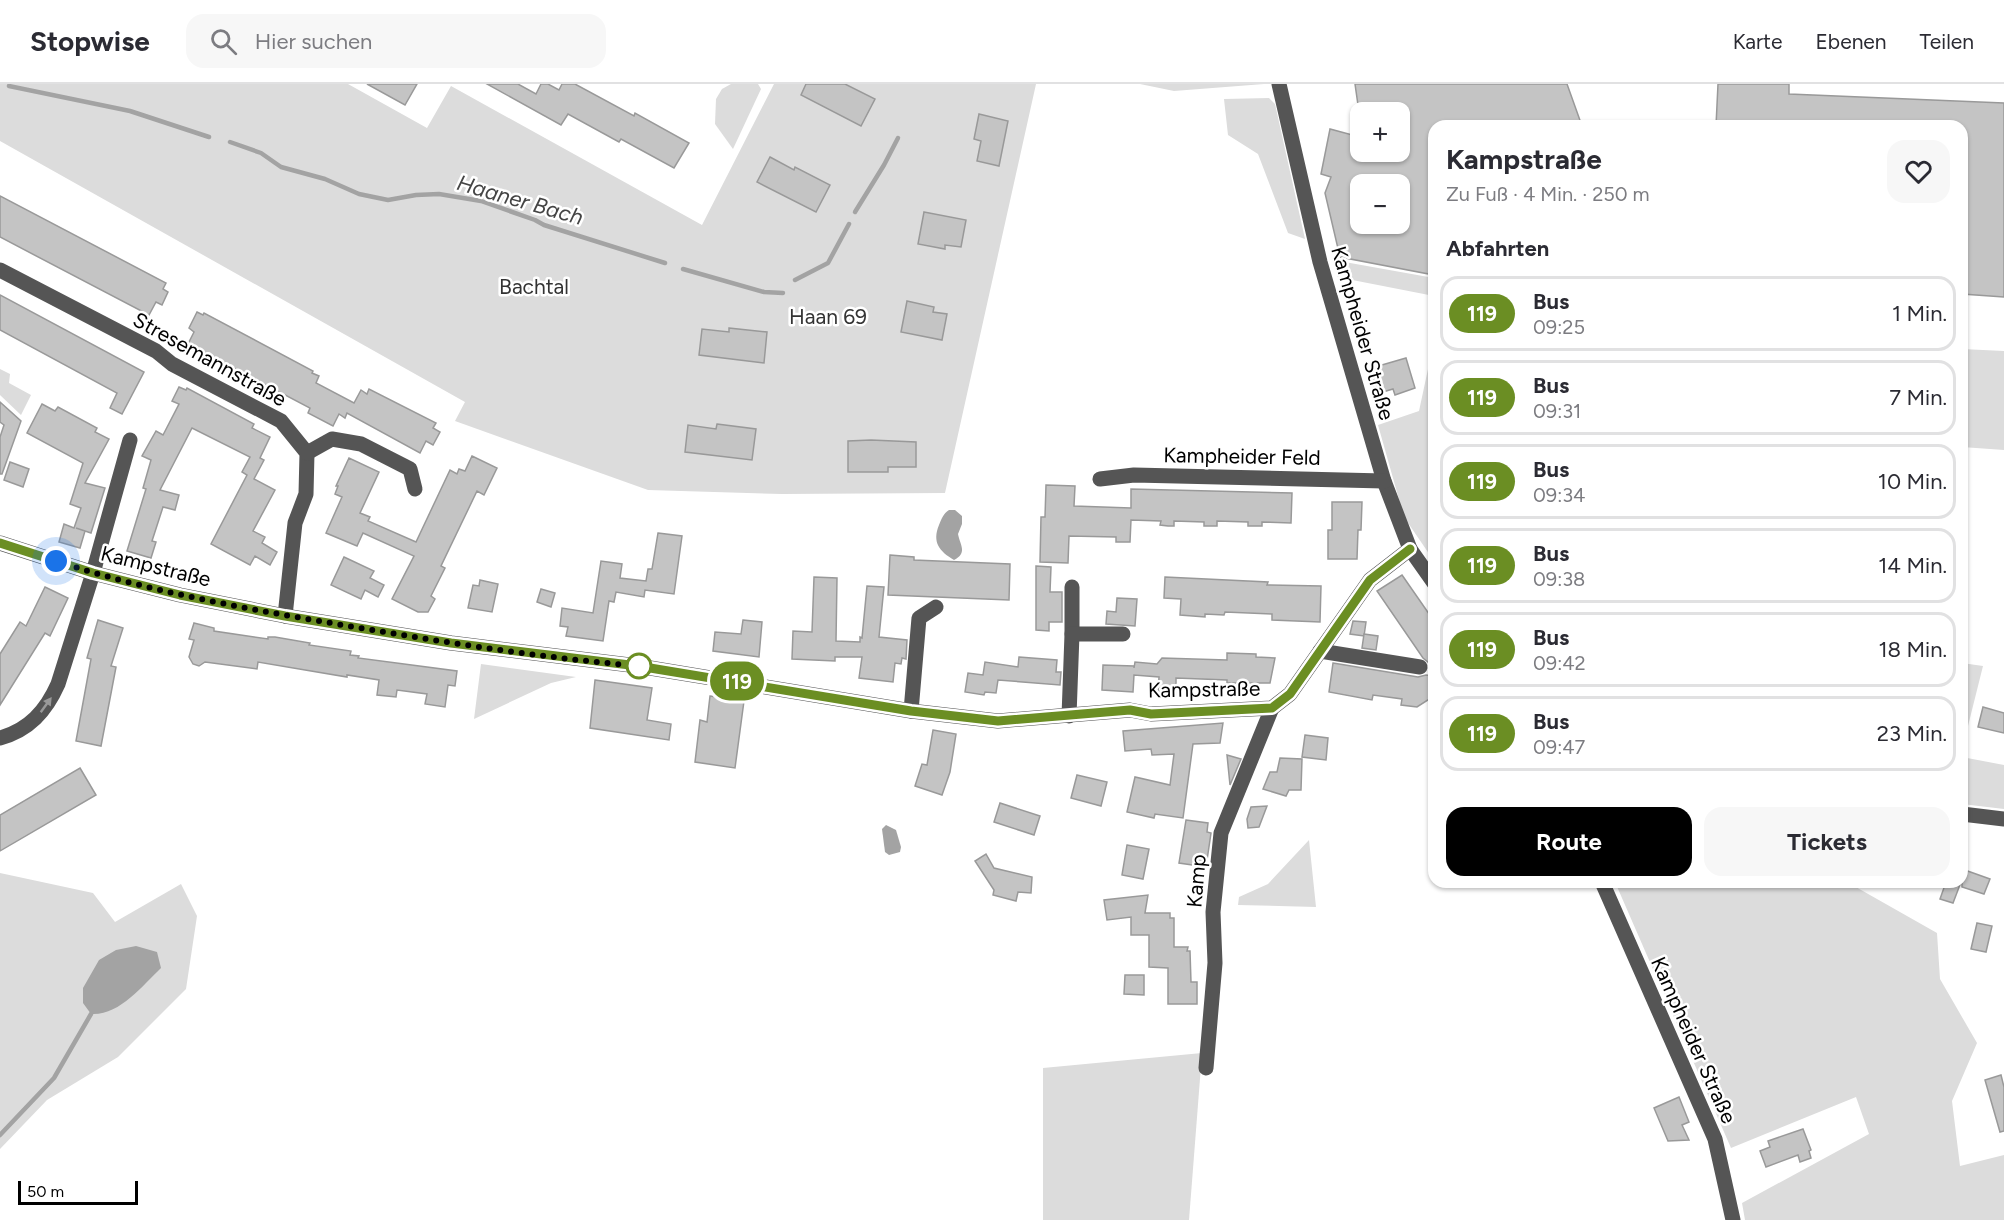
<!DOCTYPE html>
<html lang="de">
<meta charset="utf-8">
<style>
:root{--surface:#fff;--page:#f7f7f7;--text:#2b2b33;--muted:#7c7c81;--line:#e1e1e2;--accent:#000}
body{margin:0;font-family:Figtree,sans-serif;background:var(--page);color:var(--text);height:100vh;display:flex;flex-direction:column;font-size:22px;white-space:nowrap}
*{box-sizing:border-box;margin:0}
p{font-size:20px;color:var(--muted)}
.icon{flex:none;width:33px;height:33px;fill:none;stroke:currentColor;stroke-width:2;stroke-linecap:round;stroke-linejoin:round}
.map{position:relative;flex:1;overflow:hidden}
.side{position:absolute;left:1428px;top:36px;width:540px;height:768px;display:flex;flex-direction:column;background:var(--surface);border-radius:18px;box-shadow:0 2px 4px #0004}
.side>*{flex:none}
.badge{padding:0 12px;border-radius:20px;font-size:21px;line-height:39px}
.buttons{position:absolute;left:1350px;top:18px;display:grid;gap:12px}
.buttons a{display:grid;place-items:center;width:60px;height:60px;border-radius:12px;background:var(--surface);box-shadow:0 2px 4px #0004;font-size:30px}
.scale{position:absolute;left:18px;bottom:15px;width:120px;box-sizing:border-box;padding-left:6px;border:3px solid #000;border-top:0;font-size:16px;line-height:21px;white-space:nowrap;color:#000;-webkit-text-stroke:4px #fff;paint-order:stroke}
.you{position:absolute;width:30px;height:30px;margin:-15px;border:4px solid #fff;border-radius:50%;background:#1a73e8;box-shadow:0 0 0 9px #1a73e833}
.map>.badge{position:absolute;translate:-50% -50%;box-shadow:0 0 0 3px #fff}
h2{padding:0 18px;font-size:22px;line-height:54px}
.round{display:grid;place-items:center;flex:none;width:63px;height:63px;border-radius:18px;background:var(--page)}
.overview{display:flex;align-items:center;justify-content:space-between;height:102px;padding:0 18px}
h1{font-size:28px;font-weight:700;line-height:45px}
.cta{display:flex;gap:12px;margin-top:auto;padding:12px 18px}
.cta a{flex:1;height:69px;border-radius:18px;background:var(--accent);color:#fff;font-size:24px;font-weight:700;line-height:69px;text-align:center}
.cta a+a{background:var(--page);color:var(--text)}
ul{padding:0;list-style:none}
li{display:flex;align-items:center;gap:18px;height:75px;margin:0 12px 9px;padding:0 6px;border:3px solid var(--line);border-radius:18px}
li div{flex:1}
li b{display:block;font-size:22px}
li em{font-style:normal}
li .badge{min-width:66px;font-weight:700;text-align:center}
header{display:flex;align-items:center;gap:36px;box-sizing:border-box;height:84px;padding:0 30px;background:var(--surface);border-bottom:2px solid var(--line)}
header strong{font-size:28px}
nav{display:flex;gap:33px;margin-inline-start:auto;font-size:21px}
.search{width:420px;height:54px;background:var(--page);display:flex;align-items:center;gap:15px;box-sizing:border-box;padding:0 21px;border-radius:18px;color:var(--muted);font-size:22px}
.map>svg:first-child{display:block}
.green{fill:#dcdcdc}
.water{fill:#a3a3a3}
.lines{fill:none;stroke-linecap:round;stroke-linejoin:round}
.stream{stroke:#a3a3a3;stroke-width:4.5}
.building{fill:#c4c4c4;stroke:#999;stroke-width:1.5;fill-rule:evenodd}
.minor{stroke:#555;stroke-width:15}
.oneway{fill:#999}
.line-casing{stroke:#fff;stroke-width:14}
.line{stroke:#6b8e23;stroke-width:9}
.walk{stroke:#000;stroke-width:6;stroke-dasharray:0 10.8}
.stop-dot{fill:#fff;stroke:#6b8e23;stroke-width:3}
.labels{text-anchor:middle;dominant-baseline:central;stroke-width:5;stroke-linejoin:round;paint-order:stroke}
.park-label{font-size:21px;fill:#333;stroke:#fff}
.street-label{font-size:21px;fill:#000;stroke:#fff}
.water-label{font-size:22px;font-style:italic;fill:#444;stroke:#fff}
</style>
<header>
<strong>Stopwise</strong>
<div class="search"><svg class="icon" aria-label="search" viewBox="0 0 24 24"><circle cx="10" cy="10" r="6"/><path d="M15 15l6 6"/></svg>Hier suchen</div>
<nav><a>Karte</a><a>Ebenen</a><a>Teilen</a></nav>
</header>
<div class="map">
<svg width="2004" height="1136" viewBox="0 0 2004 1136">
<rect width="100%" height="100%" fill="#fff"/>
<g class="green">
<polygon points="0,0 348,0 427,44 451,2 702,141 774,0 1036,0 945,409 782,410 648,406 455,337 465,318 0,57"/>
<polygon points="731,0 758,0 761,5 733,65 715,40 716,15 722,5"/>
<polygon points="1140,0 1264,0 1174,7"/>
<polygon points="1269,14 1275,20 1305,155 1288,149 1258,70 1228,51 1224,15"/>
<polygon points="1339,177 1434,194 1434,212 1337,193"/>
<polygon points="1434,257 1434,477 1404,433 1378,341 1419,327"/>
<polygon points="1962,265 2004,267 2004,366 1962,363"/>
<polygon points="0,285 10,290 9,299 31,311 21,331 0,311"/>
<polygon points="1962,579 1983,582 1962,666"/>
<polygon points="481,580 576,593 551,599 474,635"/>
<polygon points="1962,673 2004,681 2004,725 1962,720"/>
<polygon points="1309,756 1316,823 1238,821 1239,813 1268,800"/>
<polygon points="0,789 93,809 115,838 181,800 197,832 186,905 118,973 47,1016 0,1065"/>
<polygon points="1615,798 1847,798 1937,849 1940,895 1977,959 1952,1017 1960,1082 2004,1071 2004,1136 1745,1136 1742,1119 1869,1050 1856,1013 1731,1064"/>
<polygon points="1202,969 1189,1136 1043,1136 1043,984"/>
</g>
<g class="water">
<path d="M949 426H955L962 432V440L958 450C960 461 968 469 954 476 939 467 932 458 939 441 942 434 943 430 949 426Z"/>
<polygon points="886,741 896,746 901,763 900,768 889,771 885,768 882,745"/>
<path d="M136 862 157 868 161 884C142 902 119 932 91 930L83 919V904L99 876 116 866Z"/>
</g>
<g class="lines">
<g class="stream">
<polyline points="9,2 130,27 209,53"/>
<polyline points="230,58 261,69 281,83 325,95 359,110 388,116 416,111 439,110 481,117 535,136 544,141 665,179"/>
<polyline points="855,128 884,81 898,54"/>
<polyline points="683,185 764,208 783,209"/>
<polyline points="795,196 828,179 849,140"/>
<polyline points="0,1051 54,994 91,930"/>
</g>
</g>
<g class="building">
<polygon points="367,0 417,0 405,21"/>
<polygon points="487,0 518,0 536,10 541,0 548,0 559,6 562,0 575,0 634,32 635,29 689,59 674,84 621,55 619,58 568,30 561,41"/>
<polygon points="806,0 845,0 875,15 861,42 801,11"/>
<path d="M1355 0H1567L1582 42H1434V191L1340 173 1325 109 1331 93 1321 90 1330 45 1360 53V68H1400V28H1359ZM1360 100H1400V140H1360Z"/>
<polygon points="1718,0 1789,0 1789,10 2004,19 2004,213 1962,210 1962,42 1716,42"/>
<polygon points="979,30 1008,37 999,82 977,77 981,57 974,55"/>
<polygon points="770,73 794,86 795,83 830,101 816,128 757,98"/>
<polygon points="0,112 166,199 163,205 168,208 162,221 156,218 149,231 0,153"/>
<polygon points="924,128 966,136 961,163 945,161 945,165 918,160"/>
<polygon points="0,211 144,288 122,330 110,324 117,309 0,246"/>
<polygon points="907,217 934,223 933,228 947,230 942,256 901,248"/>
<polygon points="197,228 203,231 204,229 313,287 312,289 319,292 316,299 354,319 361,306 367,310 369,305 436,339 433,344 440,348 433,361 426,357 420,369 347,329 345,334 339,330 333,342 308,329 310,324 188,260 194,248 189,244"/>
<polygon points="729,244 767,248 764,279 699,271 702,245 729,248"/>
<polygon points="1406,274 1415,304 1395,311 1393,305 1376,310 1368,285"/>
<polygon points="179,303 186,306 187,304 254,340 252,344 270,353 260,374 264,376 254,395 275,406 253,447 265,453 262,459 277,468 270,481 255,472 250,481 211,460 247,391 242,388 250,373 192,344 160,406 179,411 175,426 163,423 152,457 156,458 151,474 127,467 146,405 143,404 151,376 142,372 156,347 163,351 179,320 172,317"/>
<polygon points="0,318 21,337 2,390 0,390 0,353 4,341 0,338"/>
<polygon points="42,320 55,327 58,323 97,344 95,348 109,355 85,399 105,404 91,449 76,444 85,447 80,464 59,458 64,440 74,444 81,424 70,420 83,379 27,349"/>
<polygon points="717,340 756,345 752,376 685,368 688,341 716,345"/>
<polygon points="871,356 916,358 916,383 888,383 888,388 848,388 848,357"/>
<polygon points="472,372 497,384 484,411 477,407 441,482 445,484 431,512 435,515 428,528 418,528 392,515 414,472 363,449 357,462 326,449 342,413 335,410 338,402 336,402 349,374 379,388 360,429 370,433 368,437 416,458 450,386 457,390 459,385 465,387"/>
<polygon points="10,378 29,385 23,403 4,396"/>
<polygon points="1046,401 1075,402 1074,422 1131,424 1131,405 1292,409 1291,439 1262,438 1262,442 1248,442 1248,438 1217,437 1217,442 1204,442 1204,438 1174,437 1174,442 1168,442 1160,441 1161,437 1131,436 1130,458 1116,458 1116,453 1069,452 1068,479 1040,478 1041,433 1045,433"/>
<polygon points="1332,418 1362,418 1361,446 1358,446 1357,475 1328,475 1328,446 1332,446"/>
<polygon points="658,449 682,452 674,510 645,506 644,513 616,508 614,518 609,517 603,557 566,552 568,543 560,542 562,524 593,529 601,477 622,480 620,494 646,497 648,485 652,485"/>
<polygon points="890,471 914,473 914,476 1010,480 1009,516 888,511"/>
<polygon points="344,473 374,487 370,494 384,501 378,513 365,506 361,515 331,501"/>
<polygon points="1036,482 1051,483 1050,508 1062,508 1062,538 1049,538 1049,547 1036,546"/>
<polygon points="1402,491 1434,537 1434,591 1429,579 1423,574 1377,507"/>
<polygon points="814,493 837,494 836,557 860,558 860,553 862,554 867,502 884,503 879,553 907,556 906,575 902,574 901,580 895,579 893,598 859,594 862,573 835,573 835,577 792,575 793,547 812,548"/>
<polygon points="1165,493 1268,498 1267,501 1321,502 1320,538 1272,536 1272,530 1225,528 1224,531 1205,530 1205,533 1180,531 1181,515 1164,514"/>
<polygon points="480,496 498,500 492,528 468,524 473,501 479,502"/>
<polygon points="45,503 68,514 50,552 45,549 0,621 0,570 20,538 26,542"/>
<polygon points="541,505 555,509 551,523 537,518"/>
<polygon points="1117,514 1137,515 1135,542 1106,540 1107,527 1116,528"/>
<polygon points="98,536 123,544 111,582 116,583 101,662 76,657 91,575 87,574"/>
<polygon points="743,536 762,538 759,573 713,567 715,548 741,550"/>
<polygon points="1353,537 1366,538 1364,552 1350,550"/>
<polygon points="194,539 214,544 214,547 268,555 268,553 275,553 310,559 309,561 351,567 350,571 359,572 358,574 457,587 455,602 448,601 445,623 425,620 427,610 397,606 396,613 377,611 379,596 347,591 347,593 258,578 257,585 205,578 199,582 193,580 189,573 194,556 189,555"/>
<polygon points="1364,550 1378,552 1376,566 1362,564"/>
<polygon points="1227,569 1256,570 1256,573 1275,574 1270,599 1227,599 1227,596 1176,594 1176,611 1158,610 1159,593 1134,591 1133,608 1102,606 1103,581 1134,582 1134,584 1135,578 1157,580 1162,574 1227,576"/>
<polygon points="1019,573 1057,576 1056,588 1061,588 1060,601 998,596 996,609 985,608 984,611 965,608 968,589 983,591 985,578 1018,583"/>
<polygon points="1333,579 1418,593 1426,591 1434,592 1434,612 1417,623 1401,621 1402,615 1373,611 1372,616 1329,608"/>
<polygon points="595,596 652,604 647,636 671,640 669,656 590,644"/>
<polygon points="710,612 744,617 735,684 695,678 700,636 707,638"/>
<polygon points="1983,623 2004,629 2004,649 1978,643"/>
<polygon points="1223,639 1220,659 1193,660 1183,734 1155,730 1154,734 1127,728 1135,693 1170,701 1174,670 1152,671 1151,665 1125,667 1123,647"/>
<polygon points="933,646 956,650 950,688 942,711 915,702 922,680 927,681"/>
<polygon points="1305,651 1328,654 1326,676 1302,673"/>
<polygon points="1227,671 1241,675 1230,701"/>
<polygon points="1280,674 1302,675 1301,706 1289,706 1286,712 1263,705 1270,688 1277,688"/>
<polygon points="80,684 96,711 0,767 0,731"/>
<polygon points="1077,691 1107,698 1101,722 1071,714"/>
<polygon points="1000,719 1040,732 1034,751 994,738"/>
<polygon points="1267,722 1259,743 1248,744 1247,735 1251,723"/>
<polygon points="1186,736 1208,739 1207,748 1211,749 1206,783 1179,779"/>
<polygon points="1127,761 1149,765 1143,795 1122,791"/>
<polygon points="986,770 994,784 1032,793 1031,809 1018,808 1016,817 993,811 994,806 975,777"/>
<polygon points="1962,785 1990,795 1984,810 1962,803"/>
<polygon points="1946,798 1961,798 1953,819 1940,815"/>
<polygon points="1148,811 1145,829 1170,829 1170,834 1174,834 1174,863 1188,863 1187,867 1190,867 1191,898 1197,898 1197,920 1168,920 1168,884 1149,883 1149,851 1131,851 1131,833 1107,836 1104,816"/>
<polygon points="1977,839 1992,842 1986,868 1971,865"/>
<polygon points="1125,891 1144,891 1144,911 1124,910"/>
<polygon points="2001,991 2004,1003 2004,1047 2000,1048 1985,996"/>
<polygon points="1679,1013 1689,1038 1682,1041 1689,1056 1668,1057 1654,1024"/>
<polygon points="1803,1045 1811,1066 1809,1067 1811,1074 1800,1078 1798,1071 1766,1083 1760,1067 1770,1063 1768,1057"/>
</g>
<g class="lines">
<g class="minor">
<polyline points="1279,0 1320,178 1384,397 1410,465 1434,499"/>
<polyline points="0,186 156,267 172,280 281,337 307,369 306,410 295,439 285,532"/>
<polyline points="307,369 332,355 361,360 410,385 415,405"/>
<polyline points="1100,395 1134,391 1384,397"/>
<polyline points="0,459 93,489 180,511 285,532 451,559 638,582 911,627 998,637 1130,626 1151,630 1272,624 1290,610 1370,496 1410,465"/>
<polyline points="1072,550 1072,503"/>
<polyline points="1320,567 1420,583"/>
<polyline points="911,627 919,534 936,523"/>
<polyline points="1069,632 1072,550 1123,550"/>
<path d="M0 654C29 646 46 627 58 600L93 489 130 356"/>
<polyline points="1962,730 2004,735"/>
<polyline points="1602,798 1715,1055 1733,1136"/>
<polyline points="1206,984 1215,879 1213,828 1221,749 1272,624"/>
</g>
</g>
<defs><path id="oneway-solid" d="M-6-.8H1V-3.2L6.5 0L1 3.2V.8H-6Z" transform="scale(1.5)"/></defs>
<use class="oneway" href="#oneway-solid" transform="translate(46 621) rotate(-54)"/>
<g class="lines">
<g class="line-casing">
<polyline id="line" points="0,459 93,489 180,511 285,532 451,559 638,582 911,627 998,637 1130,626 1151,630 1272,624 1290,610 1370,496 1410,465"/>
</g>
<use href="#line" class="line"/>
<path class="walk" d="M56 477C153 509 254 526 354 543 449 559 544 574 639 582"/>
</g>
<circle class="stop-dot" cx="639" cy="582" r="12"/>
<g class="labels">
<g class="park-label">
<text x="534" y="202">Bachtal</text>
<text x="828" y="232">Haan 69</text>
</g>
<g class="street-label">
<text transform="translate(1363 249) rotate(74)">Kampheider Straße</text>
<text transform="translate(210 275) rotate(29)">Stresemannstraße</text>
<text transform="translate(1242 372) rotate(1)">Kampheider Feld</text>
<text transform="translate(156 482) rotate(14)">Kampstraße</text>
<text transform="translate(1204 605) rotate(-1)">Kampstraße</text>
<text transform="translate(1196 797) rotate(-85)">Kamp</text>
<text transform="translate(1694 956) rotate(66)">Kampheider Straße</text>
</g>
<g class="water-label">
<text transform="translate(520 116) rotate(16)">Haaner Bach</text>
</g>
</g>
</svg>
<div class="buttons">
<a>+</a>
<a>−</a>
</div>
<div class="scale">50 m</div>
<div class="you" style="left:56px;top:477px"></div>
<b class="badge" style="left:737px;top:597px;background:#6b8e23;color:#fff">119</b>
<section class="side">
<div class="overview"><div><h1>Kampstraße</h1><p>Zu Fuß · 4 Min. · 250 m</p></div><a class="round"><svg class="icon" aria-label="heart" viewBox="0 0 24 24"><path d="M12 20l-8-8c-3-5 5-10 8-4 3-6 11-1 8 4z"/></svg></a></div>
<h2>Abfahrten</h2>
<ul>
<li><span class="badge" style="background:#6b8e23;color:#fff">119</span><div><b>Bus</b><p>09:25</p></div><em>1 Min.</em></li>
<li><span class="badge" style="background:#6b8e23;color:#fff">119</span><div><b>Bus</b><p>09:31</p></div><em>7 Min.</em></li>
<li><span class="badge" style="background:#6b8e23;color:#fff">119</span><div><b>Bus</b><p>09:34</p></div><em>10 Min.</em></li>
<li><span class="badge" style="background:#6b8e23;color:#fff">119</span><div><b>Bus</b><p>09:38</p></div><em>14 Min.</em></li>
<li><span class="badge" style="background:#6b8e23;color:#fff">119</span><div><b>Bus</b><p>09:42</p></div><em>18 Min.</em></li>
<li><span class="badge" style="background:#6b8e23;color:#fff">119</span><div><b>Bus</b><p>09:47</p></div><em>23 Min.</em></li>
</ul>
<div class="cta"><a>Route</a><a>Tickets</a></div>
</section>
</div>
